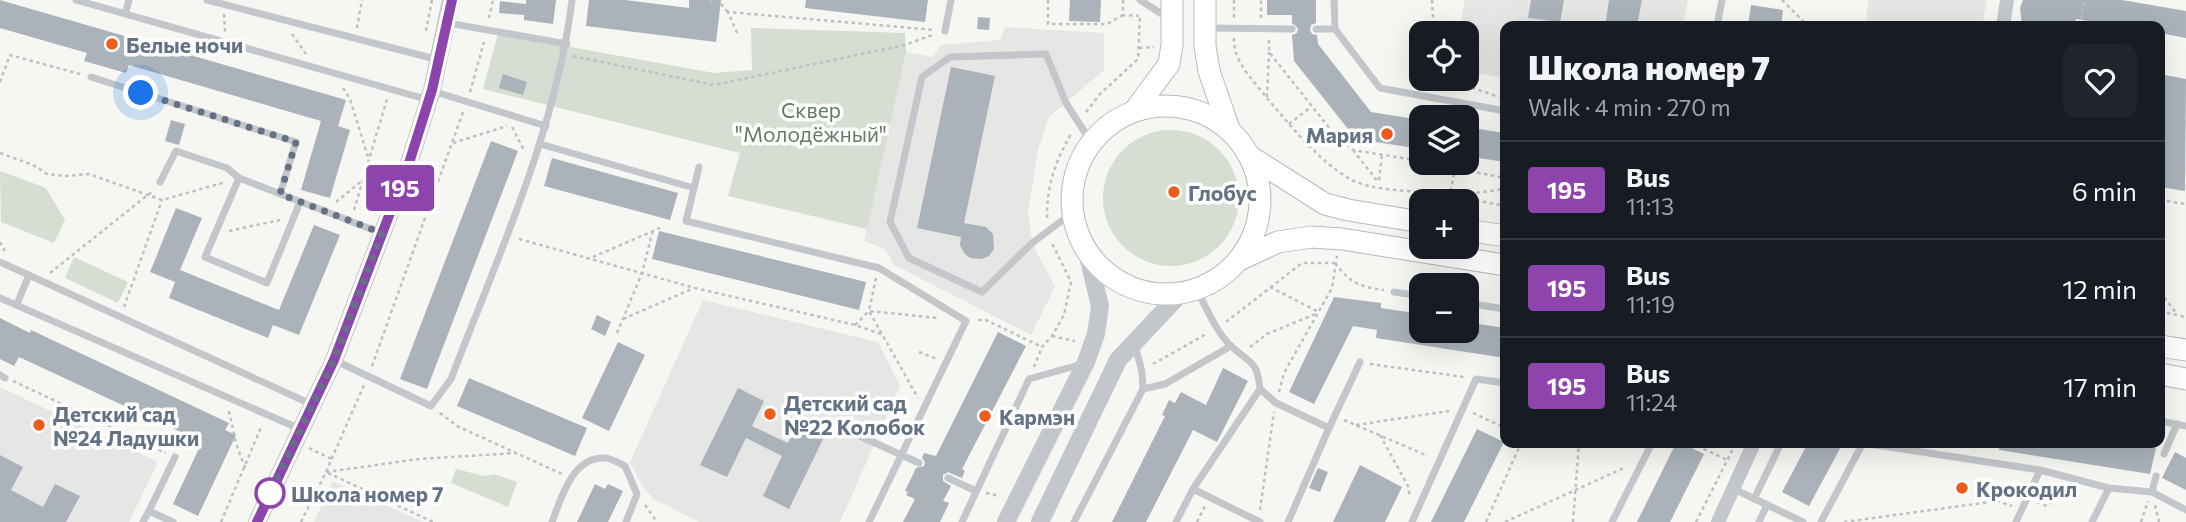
<!DOCTYPE html>
<meta charset="utf-8">
<style>
:root{--surface:#171b24;--page:#20242c;--text:#f1f3f6;--muted:#9ea1a6;--line:#363941}
body{margin:0;font-family:Commissioner,sans-serif;background:var(--page);color:var(--text);height:100vh;display:flex;flex-direction:column;font-size:26px;white-space:nowrap}
*{box-sizing:border-box;margin:0}
p{font-size:23px;color:var(--muted)}
.icon{flex:none;width:38px;height:38px;fill:none;stroke:currentColor;stroke-width:2;stroke-linecap:round;stroke-linejoin:round}
.map{position:relative;flex:1;overflow:hidden}
.details{position:absolute;left:1500px;top:21px;width:665px;height:427px;display:flex;flex-direction:column;background:var(--surface);border-radius:14px;box-shadow:0 7px 28px #0002}
.details>*{flex:none}
.badge{padding:0 14px;border-radius:5px;font-size:24px;line-height:46px}
.controls{position:absolute;left:1409px;top:21px;display:grid;gap:14px}
.controls a{display:grid;place-items:center;width:70px;height:70px;border-radius:14px;background:var(--surface);box-shadow:0 7px 28px #0002;font-size:35px}
.you{position:absolute;width:35px;height:35px;margin:-18px;border:5px solid #fff;border-radius:50%;background:#1a73e8;box-shadow:0 0 0 10px #1a73e833}
.map>.badge{position:absolute;translate:-50% -50%;box-shadow:0 0 0 4px #fff}
.round{display:grid;place-items:center;flex:none;width:74px;height:74px;border-radius:14px;background:var(--page)}
.overview{display:flex;align-items:center;justify-content:space-between;height:119px;padding:0 28px}
h1{font-size:33px;font-weight:800;line-height:52px}
ul{padding:0;list-style:none}
li{display:flex;align-items:center;gap:21px;height:98px;padding:0 28px;border-top:2px solid var(--line)}
li div{flex:1}
li b{display:block;font-size:26px}
li em{font-style:normal}
li .badge{min-width:77px;font-weight:700;text-align:center}
.map>svg:first-child{display:block}
.built{fill:#e6e7e5}
.green{fill:#d6ddd3}
.building{fill:#abb2b9}
.lines{fill:none;stroke-linecap:round;stroke-linejoin:round}
.secondary-casing{stroke:#b5babf;stroke-width:23}
.path{stroke:#bfc0c3;stroke-width:2.5;stroke-dasharray:3.5 3.5;stroke-linecap:butt}
.service{stroke:#c3c6ca;stroke-width:7}
.minor{stroke:#c3c6ca;stroke-width:14}
.tertiary{stroke:#c3c6ca;stroke-width:18}
.secondary{stroke:#fff;stroke-width:21}
.line-casing{stroke:#fff;stroke-width:16}
.line{stroke:#8e44ad;stroke-width:10}
.walk{stroke:#637385;stroke-width:7;stroke-dasharray:0 12.6}
.poi-dot{fill:#eb5c1d;stroke:#fff;stroke-width:2.5}
.stop-dot{fill:#fff;stroke:#8e44ad;stroke-width:3.5}
.labels{text-anchor:middle;dominant-baseline:central;stroke-width:7;stroke-linejoin:round;paint-order:stroke}
.poi-label{font-size:21px;font-weight:bold;fill:#637385;stroke:#fff;text-anchor:start}
.park-label{font-size:21px;fill:#667b63;stroke:#fff}
.stop-label{font-size:21px;font-weight:bold;fill:#637385;stroke:#fff;text-anchor:start}
</style>
<div class="map">
<svg width="2186" height="522" viewBox="0 0 2186 522">
<rect width="100%" height="100%" fill="#f6f6f2"/>
<g class="built">
<polygon points="1465,0 1688,0 1683,26 1505,26 1505,78 1467,71 1466,33 1459,33"/>
<polygon points="1868,0 1987,0 1982,26 1866,26"/>
<polygon points="1005,27 1104,33 1104,70 1049,117 1038,149 1028,212 1032,243 1055,287 1031,335 894,265 885,249 864,241 906,52 933,57 941,45 1000,40"/>
<polygon points="703,300 878,342 900,386 840,522 699,522 654,499 642,486 630,462"/>
<polygon points="0,387 158,462 129,522 0,522"/>
<polygon points="333,481 423,522 314,522"/>
</g>
<g class="green">
<polygon points="751,28 905,33 906,52 867,229 728,196 740,153 483,89 498,34 714,73 752,70"/>
<circle cx="1171" cy="198" r="68"/>
<polygon points="0,171 46,188 65,220 54,243 1,222"/>
<polygon points="74,257 128,282 118,303 65,278"/>
<polygon points="456,469 484,476 494,474 517,482 508,507 451,483"/>
</g>
<g class="building">
<polygon points="0,0 346,100 338,126 350,130 330,198 301,190 321,121 129,65 126,73 84,61 87,53 0,28"/>
<polygon points="526,0 556,0 553,24 524,20 524,15 499,13 500,1 526,4"/>
<polygon points="589,0 625,0 689,8 689,0 721,0 716,42 586,26"/>
<polygon points="806,0 928,0 925,22 805,8"/>
<polygon points="1070,0 1101,0 1100,22 1069,21"/>
<polygon points="1267,0 1316,0 1316,23 1311,25 1310,30 1312,34 1317,35 1318,44 1371,112 1421,120 1421,149 1356,139 1294,61 1292,35 1297,33 1298,28 1292,23 1292,15 1267,15"/>
<polygon points="1531,0 1564,0 1560,22 1528,18"/>
<polygon points="1609,0 1642,0 1637,26 1605,26"/>
<polygon points="2023,0 2122,0 2186,11 2186,38 2160,33 2160,26 2119,26 2076,19 2074,26 2022,26 2020,8"/>
<polygon points="1751,5 1783,10 1781,26 1748,26"/>
<polygon points="978,17 990,18 989,30 977,29"/>
<polygon points="951,67 995,76 964,223 986,227 993,234 994,249 989,256 981,259 970,258 964,253 960,245 961,237 917,228"/>
<polygon points="503,74 527,82 523,95 499,88"/>
<polygon points="2160,74 2186,79 2185,191 2160,187"/>
<polygon points="171,120 185,124 179,145 165,141"/>
<polygon points="1466,127 1505,133 1505,162 1466,156"/>
<polygon points="491,141 518,151 427,389 400,379"/>
<polygon points="552,158 678,193 670,220 544,186"/>
<polygon points="176,208 202,218 180,270 279,310 314,225 340,235 299,335 273,325 268,338 169,298 175,282 150,272"/>
<polygon points="659,231 866,282 859,310 652,259"/>
<polygon points="1334,297 1381,303 1381,308 1421,314 1421,331 1466,331 1466,322 1505,328 1505,358 1376,338 1377,330 1353,326 1314,404 1289,392"/>
<polygon points="597,315 611,322 605,336 591,329"/>
<polygon points="0,318 30,333 31,330 229,423 225,430 236,435 198,516 173,504 202,442 19,357 14,366 0,359"/>
<polygon points="998,332 1026,346 962,469 965,471 962,478 948,472 943,475 943,481 951,486 943,501 949,503 944,514 940,522 903,522 915,499 906,495 908,492 905,491 916,468 924,466 925,462 922,458 924,453 936,456"/>
<polygon points="618,342 645,355 609,431 582,418"/>
<polygon points="1223,368 1248,381 1217,442 1193,430 1146,522 1112,522 1165,416 1162,415 1169,400 1175,403 1181,392 1206,405"/>
<polygon points="469,378 587,428 575,456 457,406"/>
<polygon points="738,388 764,401 752,426 788,443 800,418 827,431 789,509 763,496 782,456 746,438 727,477 700,465"/>
<polygon points="1477,429 1504,442 1464,522 1431,522"/>
<polygon points="1676,443 1682,443 1704,454 1670,522 1637,522"/>
<polygon points="1808,443 1843,443 1809,506 1782,492"/>
<polygon points="2000,443 2128,443 2156,448 2150,474 1999,450"/>
<polygon points="2175,452 2186,458 2186,490 2162,478"/>
<polygon points="0,455 23,467 11,490 43,507 55,484 80,496 66,522 0,522"/>
<polygon points="1360,465 1402,487 1385,522 1333,522"/>
<polygon points="1318,468 1328,472 1320,492 1309,488"/>
<polygon points="595,484 605,489 608,484 623,491 608,522 577,522"/>
</g>
<g class="lines">
<g class="secondary-casing">
<g id="secondary">
<polyline points="1205,0 1205,46 1209,71 1229,129"/>
<circle cx="1166" cy="200" r="94"/>
<polyline points="1135,110 1169,64 1172,45 1172,0"/>
<polyline points="1251,157 1325,204 1348,210 1421,222"/>
<polyline points="1466,230 1505,236"/>
<polyline points="1239,260 1278,242 1311,237 1342,239 1505,265"/>
<polyline points="2160,346 2186,350"/>
<polyline points="2160,374 2186,379"/>
</g>
</g>
<g class="path">
<polyline points="710,0 714,3"/>
<polyline points="1048,0 1048,24 1107,24 1123,15"/>
<polyline points="1123,0 1123,15 1139,16"/>
<polyline points="1234,0 1234,18"/>
<polyline points="1432,0 1434,33"/>
<polyline points="1782,0 1808,26"/>
<polyline points="721,4 728,12"/>
<polyline points="224,14 225,32"/>
<polyline points="489,18 493,0"/>
<polyline points="1261,18 1261,0"/>
<polyline points="2080,26 2084,0"/>
<polyline points="357,28 362,0"/>
<polyline points="426,31 432,0"/>
<polyline points="737,33 728,12 935,30"/>
<polyline points="292,34 306,54"/>
<path d="M1234 38C1233 62 1254 81 1267 98 1290 125 1320 163 1352 180 1374 191 1406 190 1431 193 1456 196 1480 201 1505 206"/>
<polyline points="1269,40 1269,52 1334,134 1353,150 1421,161"/>
<polyline points="1139,48 1154,47"/>
<polyline points="573,56 714,85 905,45 935,34"/>
<polyline points="1453,79 1464,85 1499,97"/>
<polyline points="0,82 10,55 80,74"/>
<polyline points="343,88 350,99 368,157"/>
<polyline points="470,92 484,42"/>
<polyline points="1267,97 1269,52"/>
<polyline points="1086,112 1100,94 1138,59 1140,15"/>
<polyline points="1289,124 1311,107"/>
<polyline points="512,127 525,152"/>
<polyline points="453,143 507,126"/>
<polyline points="1353,150 1378,182"/>
<polyline points="0,153 33,165 47,174 66,176 89,174 162,200 226,182"/>
<polyline points="1429,163 1505,178"/>
<polyline points="1455,167 1450,196 1498,190 1505,187"/>
<polyline points="1379,180 1382,155"/>
<polyline points="2160,200 2186,204"/>
<polyline points="336,202 363,180"/>
<polyline points="354,210 387,99"/>
<path d="M1047 218C1047 183 1055 163 1072 132"/>
<polyline points="229,231 280,220"/>
<polyline points="519,239 695,288 855,325 884,335"/>
<polyline points="0,242 5,251"/>
<polyline points="593,257 660,228"/>
<path d="M1335 263C1350 283 1360 287 1384 290"/>
<polyline points="50,273 154,190"/>
<polyline points="876,278 869,311 918,398"/>
<polyline points="1270,287 1319,312"/>
<polyline points="2160,292 2177,314"/>
<polyline points="124,307 162,200"/>
<polyline points="2160,311 2186,317"/>
<polyline points="623,319 694,288"/>
<polyline points="978,320 986,320 1042,347"/>
<polyline points="1226,322 1302,263 1335,263"/>
<polyline points="855,325 869,311 937,318"/>
<polyline points="617,333 642,273 653,230"/>
<polyline points="1052,336 1075,341"/>
<polyline points="1250,347 1267,334 1318,313"/>
<polyline points="919,352 937,359"/>
<polyline points="1153,364 1208,333"/>
<polyline points="1370,364 1464,377"/>
<polyline points="372,366 463,112"/>
<polyline points="1034,367 1042,347 1052,336 1064,315 1071,282 1051,241"/>
<polyline points="13,381 166,453"/>
<polyline points="1279,392 1284,373 1332,288 1337,256"/>
<polyline points="229,411 236,443 245,468"/>
<polyline points="440,413 457,426 562,474"/>
<polyline points="1473,413 1505,428"/>
<polyline points="1344,420 1428,456"/>
<polyline points="1356,425 1449,411"/>
<polyline points="1380,435 1408,486 1410,498"/>
<polyline points="1691,443 1729,461"/>
<polyline points="309,448 332,459"/>
<polyline points="326,472 419,459 516,453"/>
<polyline points="328,473 433,522"/>
<polyline points="986,493 1000,496"/>
<polyline points="2037,502 2047,506 2069,488"/>
<polyline points="645,505 657,522"/>
<polyline points="2155,505 2159,522"/>
<polyline points="1260,510 1274,412"/>
<polyline points="221,522 262,425"/>
<polyline points="301,522 326,472 364,385"/>
<polyline points="1197,522 1205,506"/>
<polyline points="1486,522 1521,443"/>
<polyline points="1505,522 1626,467"/>
<polyline points="1573,522 1579,443"/>
<polyline points="1696,522 1736,443"/>
<polyline points="1844,522 1997,501 2012,506"/>
<polyline points="2141,522 2148,501"/>
</g>
<g class="service">
<polyline points="76,0 429,100"/>
<polyline points="207,0 439,60"/>
<polyline points="1140,0 1168,18"/>
<polyline points="1334,0 1335,29 1380,88 1505,111"/>
<polyline points="125,14 129,0"/>
<polyline points="448,23 567,44"/>
<polyline points="1717,26 1722,0"/>
<polyline points="1209,28 1292,29"/>
<polyline points="1316,29 1335,29"/>
<polyline points="945,31 951,0"/>
<polyline points="91,77 296,142 280,194"/>
<polyline points="432,91 546,126"/>
<polyline points="540,144 694,188 686,221 879,268 966,321 869,522"/>
<polyline points="239,178 205,257 267,283 300,202"/>
<polyline points="160,182 176,151 227,168 239,178 381,233"/>
<polyline points="694,188 699,167"/>
<polyline points="1072,213 1032,243 982,292 909,258 890,222 922,77 950,57 1046,54 1066,103 1091,142"/>
<polyline points="0,262 311,404"/>
<polyline points="1394,292 1421,296"/>
<polyline points="0,298 300,429"/>
<polyline points="1466,303 1505,309"/>
<polyline points="17,304 29,275"/>
<path d="M334 360 431 406 451 379C498 256 556 131 572 0"/>
<polyline points="0,375 5,378"/>
<polyline points="1143,389 1165,384 1231,346"/>
<polyline points="1260,389 1276,403 1329,428 1360,362"/>
<polyline points="2160,421 2186,426"/>
<polyline points="840,427 919,463"/>
<polyline points="2164,454 2177,424"/>
<polyline points="948,478 976,491"/>
<polyline points="1193,489 1260,522"/>
<polyline points="1734,489 1803,522"/>
<polyline points="2152,492 2156,476"/>
<polyline points="1754,499 1781,443"/>
<polyline points="143,522 149,511"/>
<polyline points="173,522 149,511 175,457"/>
<path d="M552 522C561 499 572 456 605 458 611 458 619 463 625 466L637 494 626 522"/>
<polyline points="962,522 1029,379 1082,364"/>
<polyline points="1074,522 1143,389 1142,372 1135,345"/>
<path d="M1176 522 1193 489 1260 389C1257 359 1250 364 1231 346 1216 332 1206 307 1197 290"/>
<polyline points="1288,522 1329,428"/>
<polyline points="1412,522 1476,379 1505,383"/>
<polyline points="1612,522 1652,443"/>
<polyline points="1759,522 1767,505"/>
<polyline points="1821,522 1863,443 2040,470 2109,488 2152,492 2186,510"/>
<polyline points="2016,522 2040,470"/>
<polyline points="2092,522 2109,488"/>
</g>
<g class="minor">
<polyline points="2003,26 2007,0"/>
<polyline points="1718,522 1754,443"/>
</g>
<g class="tertiary">
<polyline points="257,522 334,360 409,163 432,90 451,0"/>
<polyline points="1006,522 1086,362 1096,334 1100,306 1087,252"/>
<polyline points="1040,522 1118,360 1180,294"/>
</g>
<use href="#secondary" class="secondary"/>
</g>
<g class="lines">
<g class="line-casing">
<polyline id="line" points="257,522 334,360 409,163 432,90 452,0"/>
</g>
<use href="#line" class="line"/>
<polyline class="walk" points="141,93 296,142 280,194 382,233 334,360 270,493"/>
</g>
<g class="poi-dot">
<circle cx="112" cy="44" r="7"/>
<circle cx="1387" cy="134" r="7"/>
<circle cx="1174" cy="192" r="7"/>
<circle cx="770" cy="414" r="7"/>
<circle cx="985" cy="416" r="7"/>
<circle cx="39" cy="425" r="7"/>
<circle cx="1962" cy="488" r="7"/>
</g>
<circle class="stop-dot" cx="270" cy="493" r="14"/>
<g class="labels">
<g class="poi-label">
<text x="126" y="44">Белые ночи</text>
<text x="1373" y="134" text-anchor="end">Мария</text>
<text x="1188" y="192">Глобус</text>
<text x="784" y="402">Детский сад<tspan x="784" dy="24">№22 Колобок</tspan></text>
<text x="53" y="413">Детский сад<tspan x="53" dy="24">№24 Ладушки</tspan></text>
<text x="999" y="416">Кармэн</text>
<text x="1976" y="488">Крокодил</text>
</g>
<g class="park-label">
<text x="811" y="109">Сквер<tspan x="811" dy="24">"Молодёжный"</tspan></text>
</g>
<g class="stop-label">
<text x="291" y="493">Школа номер 7</text>
</g>
</g>
</svg>
<div class="controls">
<a><svg class="icon" aria-label="locate" viewBox="0 0 24 24"><circle cx="12" cy="12" r="6"/><path d="M12 2v4M12 18v4M2 12h4M18 12h4"/></svg></a>
<a><svg class="icon" aria-label="layers" viewBox="0 0 24 24"><path d="M12 4l9 5-9 5-9-5zM3 14l9 5 9-5"/></svg></a>
<a>+</a>
<a>−</a>
</div>
<div class="you" style="left:141px;top:93px"></div>
<b class="badge" style="left:400px;top:188px;background:#8e44ad;color:#fff">195</b>
<section class="details">
<div class="overview"><div><h1>Школа номер 7</h1><p>Walk · 4 min · 270 m</p></div><a class="round"><svg class="icon" aria-label="heart" viewBox="0 0 24 24"><path d="M12 20l-8-8c-3-5 5-10 8-4 3-6 11-1 8 4z"/></svg></a></div>
<ul>
<li><span class="badge" style="background:#8e44ad;color:#fff">195</span><div><b>Bus</b><p>11:13</p></div><em>6 min</em></li>
<li><span class="badge" style="background:#8e44ad;color:#fff">195</span><div><b>Bus</b><p>11:19</p></div><em>12 min</em></li>
<li><span class="badge" style="background:#8e44ad;color:#fff">195</span><div><b>Bus</b><p>11:24</p></div><em>17 min</em></li>
</ul>
</section>
</div>
